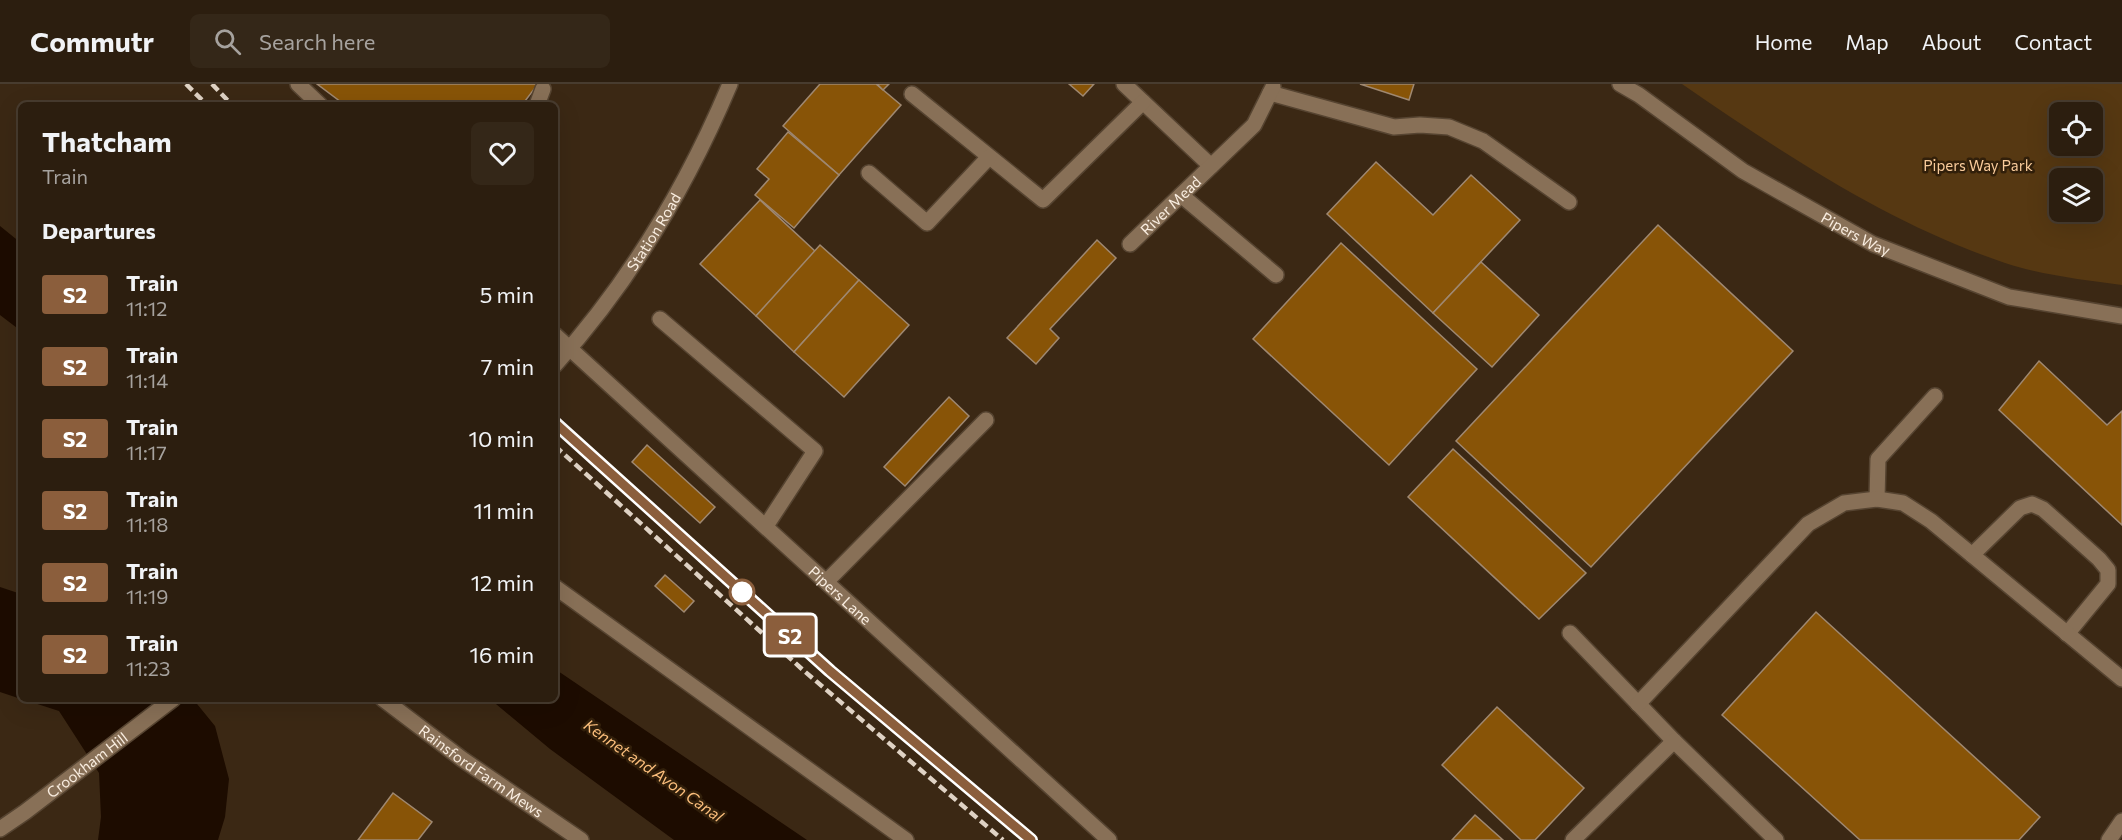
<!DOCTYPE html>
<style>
:root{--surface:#2c1e0f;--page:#342718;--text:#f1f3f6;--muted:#a6a29e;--line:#483c2f}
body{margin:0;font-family:Commissioner,sans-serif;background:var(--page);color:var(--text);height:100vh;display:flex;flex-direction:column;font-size:22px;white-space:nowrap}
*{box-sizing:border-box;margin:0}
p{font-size:20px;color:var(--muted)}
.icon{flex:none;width:33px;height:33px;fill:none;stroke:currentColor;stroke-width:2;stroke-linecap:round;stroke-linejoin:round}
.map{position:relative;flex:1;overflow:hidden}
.side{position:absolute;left:18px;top:18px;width:540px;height:600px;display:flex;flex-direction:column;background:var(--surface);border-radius:9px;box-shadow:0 6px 24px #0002,0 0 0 2px var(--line)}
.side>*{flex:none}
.badge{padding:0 12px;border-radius:4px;font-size:21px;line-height:39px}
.buttons{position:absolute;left:2049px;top:18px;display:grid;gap:12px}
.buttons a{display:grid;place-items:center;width:54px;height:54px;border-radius:9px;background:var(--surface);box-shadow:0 6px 24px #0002,0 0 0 2px var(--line);font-size:30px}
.map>.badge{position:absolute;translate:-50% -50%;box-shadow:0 0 0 3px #fff}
h2{padding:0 24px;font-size:22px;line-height:54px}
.round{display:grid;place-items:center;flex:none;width:63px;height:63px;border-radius:9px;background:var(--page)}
.head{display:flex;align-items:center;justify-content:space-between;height:102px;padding:0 24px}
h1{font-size:28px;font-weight:700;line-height:45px}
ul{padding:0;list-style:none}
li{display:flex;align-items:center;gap:18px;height:72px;padding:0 24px}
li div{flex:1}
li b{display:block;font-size:22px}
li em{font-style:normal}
li .badge{min-width:66px;font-weight:700;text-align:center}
header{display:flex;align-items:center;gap:36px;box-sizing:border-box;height:84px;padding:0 30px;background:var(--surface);border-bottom:2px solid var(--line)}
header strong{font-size:28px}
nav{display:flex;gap:33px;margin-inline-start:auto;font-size:21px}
.search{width:420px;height:54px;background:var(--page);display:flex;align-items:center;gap:15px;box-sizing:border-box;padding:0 21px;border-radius:9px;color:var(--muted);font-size:22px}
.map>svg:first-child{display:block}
.green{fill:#563812;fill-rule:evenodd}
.water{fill:#1d0c00}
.building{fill:#885407;stroke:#9f8871;stroke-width:1.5}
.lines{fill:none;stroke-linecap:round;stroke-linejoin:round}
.minor-casing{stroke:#564431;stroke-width:18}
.minor{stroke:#887057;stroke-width:15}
.rail{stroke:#dfd2c4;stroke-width:4.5;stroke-dasharray:9 4.5;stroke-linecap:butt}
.line-casing{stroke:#fff;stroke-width:14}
.line{stroke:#8b5e3c;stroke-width:9}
.stop-dot{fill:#fff;stroke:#8b5e3c;stroke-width:3}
.labels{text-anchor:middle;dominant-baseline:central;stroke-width:5;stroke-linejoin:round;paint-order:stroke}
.park-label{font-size:15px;fill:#f9cb9b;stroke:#311f0a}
.street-label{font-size:15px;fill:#f9ede0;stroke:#311f0a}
.water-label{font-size:16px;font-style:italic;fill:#fbbe7c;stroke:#311f0a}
</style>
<header>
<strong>Commutr</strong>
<div class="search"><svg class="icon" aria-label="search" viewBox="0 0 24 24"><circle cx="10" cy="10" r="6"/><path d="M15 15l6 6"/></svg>Search here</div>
<nav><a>Home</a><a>Map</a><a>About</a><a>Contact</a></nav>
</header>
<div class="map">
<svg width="2122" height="756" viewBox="0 0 2122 756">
<rect width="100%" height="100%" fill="#3b2814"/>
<path class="green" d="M1682 0H2122V201C2084 196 2041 191 2005 179 1887 139 1784 70 1682 0ZM2060 28H2092V62H2060ZM2060 94H2092V128H2060Z"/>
<g class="water">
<polygon points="0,142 21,159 21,247 0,231"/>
<polygon points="0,503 21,510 21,615 0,608"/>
<polygon points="555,585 807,756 674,756 550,665 490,615 555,615"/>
<polygon points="22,615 193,615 215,642 229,695 225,733 218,756 98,756 101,733 99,689 59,627"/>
</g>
<g class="building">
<polygon points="317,0 538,0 522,21 345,21"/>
<polygon points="820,0 876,0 901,21 839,91 783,42"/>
<polygon points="877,0 889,0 883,6"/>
<polygon points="1069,0 1094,0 1083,12"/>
<polygon points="1360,0 1414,0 1409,16"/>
<polygon points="788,48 839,91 794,144 755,111 769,95 757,85"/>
<polygon points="1376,78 1433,131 1471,91 1520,136 1433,229 1327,130"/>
<polygon points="760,116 816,168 756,232 700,180"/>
<polygon points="1658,141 1793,267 1591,483 1456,357"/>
<polygon points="1097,156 1116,174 1050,245 1059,254 1036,280 1007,254"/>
<polygon points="1341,159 1477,285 1389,381 1253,255"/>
<polygon points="820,161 859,196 794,268 756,232"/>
<polygon points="1481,178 1539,231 1492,283 1433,229"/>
<polygon points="859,196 909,241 844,313 794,268"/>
<polygon points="2039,277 2107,341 2122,327 2122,441 1999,326"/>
<polygon points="949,313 969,332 905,402 884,383"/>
<polygon points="647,361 715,423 700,439 632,378"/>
<polygon points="1453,365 1586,489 1539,535 1408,413"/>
<polygon points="665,491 694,517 684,528 655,502"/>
<polygon points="1816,528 2040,733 2019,756 1860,756 1722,631"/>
<polygon points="1497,623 1584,704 1535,756 1521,756 1442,681"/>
<polygon points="393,709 432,738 418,756 358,756"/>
<polygon points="1475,731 1503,756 1452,756"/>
</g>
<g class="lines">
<g class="minor-casing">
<g id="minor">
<polyline points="298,0 320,21"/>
<polyline points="1124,0 1211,82"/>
<path id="s1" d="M1620 0 1639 11 1743 87 1873 160 2009 213 2122 232"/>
<polyline points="1270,9 1394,43 1420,41 1449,43 1483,57 1569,118"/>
<polyline points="912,10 1043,116 1143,18"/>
<polyline points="537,21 543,5"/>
<polyline points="869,89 927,139 989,73"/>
<polyline points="1181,111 1276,191"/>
<path id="s2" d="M1130 160 1254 41 1273 3"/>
<polyline points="660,235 815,367 766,442"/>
<path id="s3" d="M555 251 1109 756"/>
<path id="s4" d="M555 281C629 199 687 102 730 0"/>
<polyline points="1877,415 1878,375 1935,312"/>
<polyline points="1972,471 2020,424 2032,420 2043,425 2099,475 2108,486 2108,500 2067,550"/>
<polyline points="827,497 986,336"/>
<polyline points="555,503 906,756"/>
<polyline points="1570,549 1674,657 1776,756"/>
<path id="s5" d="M383 615 462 675 581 756"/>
<polyline points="1638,620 1808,440 1844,419 1877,415 1903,419 1931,437 2122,595"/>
<path id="s6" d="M0 745 25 728 173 615"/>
<polyline points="1573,756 1674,657"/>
<polyline points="2109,756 2122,737"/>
</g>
</g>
<use href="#minor" class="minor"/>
<g class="rail">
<polyline points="186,0 207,21"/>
<polyline points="212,0 232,21"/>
<polyline points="555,340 830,587 1031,756"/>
<polyline points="555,362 803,586 1003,756"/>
</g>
</g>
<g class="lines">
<g class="line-casing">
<polyline id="line" points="555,339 830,587 1031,756"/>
</g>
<use href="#line" class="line"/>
</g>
<circle class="stop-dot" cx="742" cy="508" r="12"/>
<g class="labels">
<g class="park-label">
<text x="1978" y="81">Pipers Way Park</text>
</g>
<g class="street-label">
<text stroke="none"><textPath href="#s2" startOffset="56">River Mead</textPath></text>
<text stroke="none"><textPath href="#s4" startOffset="166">Station Road</textPath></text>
<text stroke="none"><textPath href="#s1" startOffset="280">Pipers Way</textPath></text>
<text stroke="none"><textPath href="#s3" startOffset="386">Pipers Lane</textPath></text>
<text stroke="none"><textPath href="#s6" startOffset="108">Crookham Hill</textPath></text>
<text stroke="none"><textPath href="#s5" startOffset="122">Rainsford Farm Mews</textPath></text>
</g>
<g class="water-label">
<text transform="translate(654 686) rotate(35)">Kennet and Avon Canal</text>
</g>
</g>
</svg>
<div class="buttons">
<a><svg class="icon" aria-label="locate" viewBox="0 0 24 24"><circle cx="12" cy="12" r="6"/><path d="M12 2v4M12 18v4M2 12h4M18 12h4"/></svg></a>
<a><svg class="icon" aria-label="layers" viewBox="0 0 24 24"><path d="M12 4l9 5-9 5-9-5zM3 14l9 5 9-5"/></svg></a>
</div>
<b class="badge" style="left:790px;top:551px;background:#8b5e3c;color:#fff">S2</b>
<section class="side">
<div class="head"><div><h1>Thatcham</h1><p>Train</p></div><a class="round"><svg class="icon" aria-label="heart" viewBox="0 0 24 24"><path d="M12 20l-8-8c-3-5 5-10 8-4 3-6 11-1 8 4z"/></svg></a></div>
<h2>Departures</h2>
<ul>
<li><span class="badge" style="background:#8b5e3c;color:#fff">S2</span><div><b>Train</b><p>11:12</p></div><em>5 min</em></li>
<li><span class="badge" style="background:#8b5e3c;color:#fff">S2</span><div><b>Train</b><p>11:14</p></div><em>7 min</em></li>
<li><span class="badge" style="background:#8b5e3c;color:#fff">S2</span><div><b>Train</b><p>11:17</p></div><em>10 min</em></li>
<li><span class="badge" style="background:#8b5e3c;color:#fff">S2</span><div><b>Train</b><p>11:18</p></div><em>11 min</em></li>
<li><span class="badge" style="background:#8b5e3c;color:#fff">S2</span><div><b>Train</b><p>11:19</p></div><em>12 min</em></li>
<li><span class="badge" style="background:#8b5e3c;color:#fff">S2</span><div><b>Train</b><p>11:23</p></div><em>16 min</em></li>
</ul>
</section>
</div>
